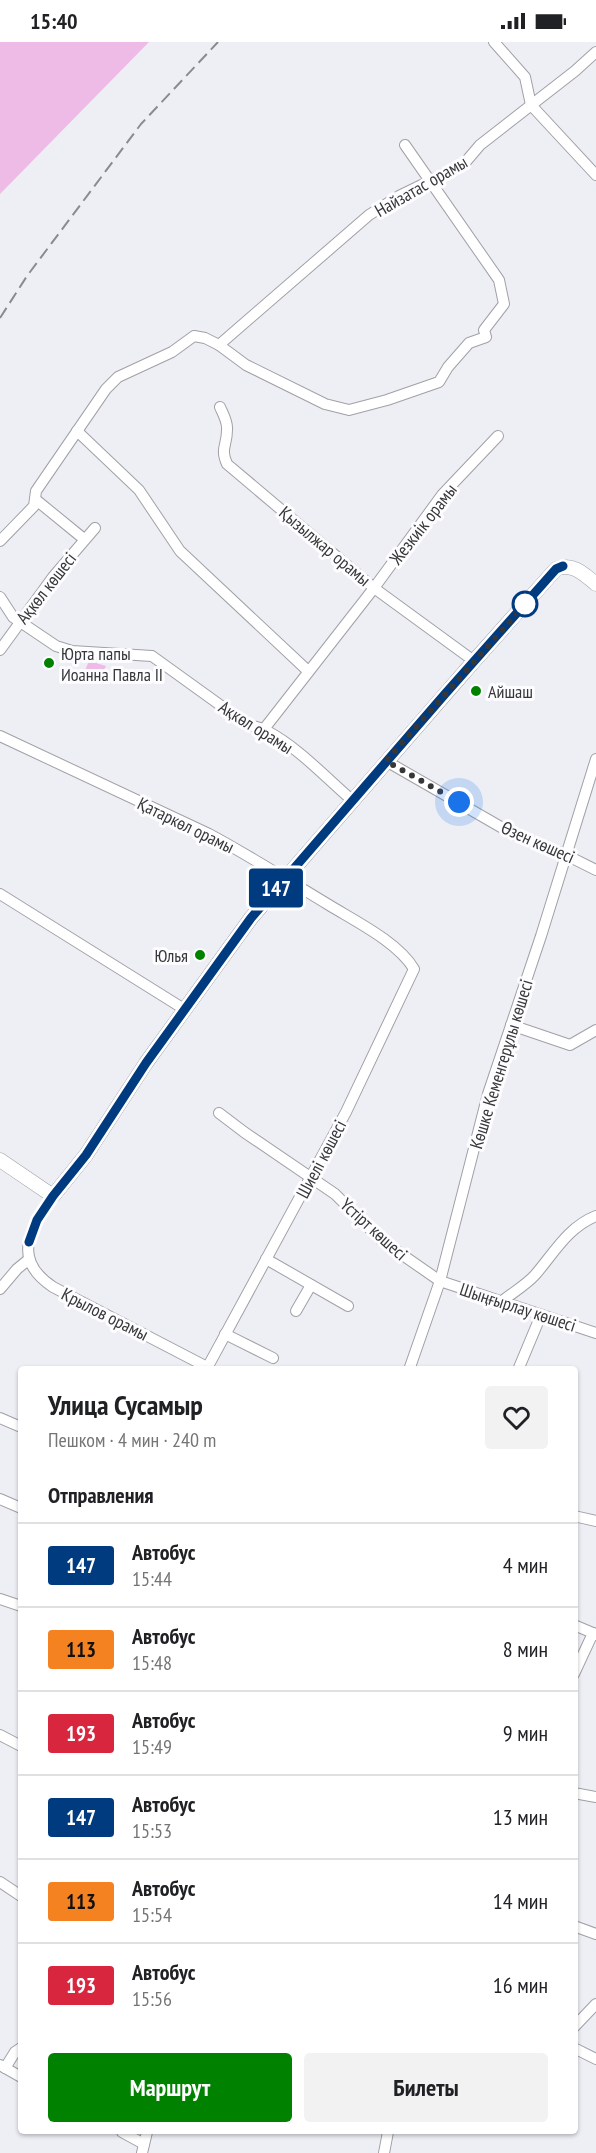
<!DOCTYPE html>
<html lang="ru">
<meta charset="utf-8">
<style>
:root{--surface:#fff;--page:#f2f2f2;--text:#202124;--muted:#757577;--line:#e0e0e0;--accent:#008200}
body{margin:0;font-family:"PT Sans Narrow",sans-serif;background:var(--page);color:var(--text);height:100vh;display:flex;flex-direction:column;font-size:22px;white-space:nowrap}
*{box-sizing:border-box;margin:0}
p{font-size:20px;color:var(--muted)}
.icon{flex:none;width:33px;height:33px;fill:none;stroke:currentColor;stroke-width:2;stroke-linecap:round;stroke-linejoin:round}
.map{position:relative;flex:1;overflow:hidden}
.sheet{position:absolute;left:18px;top:1324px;width:560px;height:768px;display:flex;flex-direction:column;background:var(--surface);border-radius:6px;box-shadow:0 2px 4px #0004}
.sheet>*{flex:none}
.badge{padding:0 12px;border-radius:4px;font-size:21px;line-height:39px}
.you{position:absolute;width:30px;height:30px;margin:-15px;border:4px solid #fff;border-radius:50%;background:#1a73e8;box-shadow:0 0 0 9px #1a73e833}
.map>.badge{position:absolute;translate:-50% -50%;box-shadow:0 0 0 3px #fff}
h2{padding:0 30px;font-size:22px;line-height:54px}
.round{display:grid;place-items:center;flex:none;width:63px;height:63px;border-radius:6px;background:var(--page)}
.head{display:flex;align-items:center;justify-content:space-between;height:102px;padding:0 30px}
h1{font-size:28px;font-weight:700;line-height:45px}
.primary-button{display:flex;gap:12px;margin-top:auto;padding:12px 30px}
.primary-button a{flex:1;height:69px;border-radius:6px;background:var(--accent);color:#fff;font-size:24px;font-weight:700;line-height:69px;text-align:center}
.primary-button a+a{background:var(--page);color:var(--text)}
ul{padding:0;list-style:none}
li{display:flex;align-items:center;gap:18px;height:84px;padding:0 30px;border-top:2px solid var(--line)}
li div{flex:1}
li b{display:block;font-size:22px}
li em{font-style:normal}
li .badge{min-width:66px;font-weight:700;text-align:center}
.status{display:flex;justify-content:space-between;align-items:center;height:42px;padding:0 30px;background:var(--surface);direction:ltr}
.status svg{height:16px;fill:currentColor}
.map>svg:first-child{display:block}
.green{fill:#eebae6}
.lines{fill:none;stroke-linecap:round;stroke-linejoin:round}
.minor-casing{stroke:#a0a1a6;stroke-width:12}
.major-casing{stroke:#a0a1a6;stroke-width:15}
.minor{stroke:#fff;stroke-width:10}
.major{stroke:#fff;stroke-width:14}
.rail{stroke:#8a8b8f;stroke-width:2;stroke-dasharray:12 6;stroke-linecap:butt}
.line-casing{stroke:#fff;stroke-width:14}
.line{stroke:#003b80;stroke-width:9}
.walk{stroke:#363739;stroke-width:6;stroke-dasharray:0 10.8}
.stop-dot{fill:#fff;stroke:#003b80;stroke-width:3}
.poi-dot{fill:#008200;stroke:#fdfdff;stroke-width:2}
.labels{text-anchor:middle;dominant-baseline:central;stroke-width:6;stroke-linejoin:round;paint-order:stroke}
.street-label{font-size:18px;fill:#363739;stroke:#fdfdff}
.poi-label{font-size:18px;fill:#363739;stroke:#fdfdff;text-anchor:start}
</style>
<div class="status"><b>15:40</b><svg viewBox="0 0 49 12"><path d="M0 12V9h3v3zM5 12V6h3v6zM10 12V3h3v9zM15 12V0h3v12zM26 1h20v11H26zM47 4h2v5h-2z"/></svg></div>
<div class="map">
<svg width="596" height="2111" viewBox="0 0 596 2111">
<rect width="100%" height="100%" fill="#eeeff5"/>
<g class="green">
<polygon points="0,0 149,0 0,152"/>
<polygon points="89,619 106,624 97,641 83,633"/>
</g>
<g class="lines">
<g class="minor-casing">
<g id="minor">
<polyline points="494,0 525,35 531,63 596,133"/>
<polyline points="219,303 369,173 399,154 463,123 480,103 575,29 596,10"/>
<path d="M220 365C223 372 228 380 227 388 227 404 220 406 227 422L374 546 474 619"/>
<polyline points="77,389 139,448 180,509 308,629"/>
<polyline points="35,457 84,497"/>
<polyline points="0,499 34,464 36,449 106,347 118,335 172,310 194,294 205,296 219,303 246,323 325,362 349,368 387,358 439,340 448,325 469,301 486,295 484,288 504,262 499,238 405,103"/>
<path d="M0 555 13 575 56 604 72 609 152 614 245 681C252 685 261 685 267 689 299 706 326 736 353 759"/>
<polyline points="0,608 53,535 95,486"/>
<polyline points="264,687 374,546 442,453 498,394"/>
<path d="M0 694 209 792C250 814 289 839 329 863 355 879 398 900 414 927L346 1070 206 1328"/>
<polyline points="386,719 513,792 566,813 596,828"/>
<polyline points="0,852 184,967"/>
<polyline points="511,983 570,1003 596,988"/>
<polyline points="219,1071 244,1090 335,1152 381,1198 440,1239 596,1291"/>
<path d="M53 1154C30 1188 11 1217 53 1245L207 1325"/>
<polyline points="266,1217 348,1264"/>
<polyline points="0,1247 17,1227 28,1218"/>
<path d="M501 1260C512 1251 526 1243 535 1233 554 1211 568 1185 596 1174"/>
<polyline points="296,1269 311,1243"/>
<polyline points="225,1292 273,1316"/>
<polyline points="409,1328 440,1239 488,1052 541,894 596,717"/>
<polyline points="518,1328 541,1273"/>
<polyline points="0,1376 21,1385"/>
<polyline points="0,1457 21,1466"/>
<polyline points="574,1474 596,1479"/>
<polyline points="0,1557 21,1564"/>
<polyline points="574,1583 593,1591"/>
<polyline points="574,1632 593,1591 596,1593"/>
<polyline points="0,1693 21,1704"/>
<polyline points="574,1751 596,1755"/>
<polyline points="0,1840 21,1854"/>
<polyline points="574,1884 596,1892"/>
<polyline points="574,1985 596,1962"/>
<polyline points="574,2006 596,2017"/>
<polyline points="0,2023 21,2035"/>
<polyline points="5,2026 15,2010 21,2006"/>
<polyline points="122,2090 144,2102"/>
<polyline points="142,2111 147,2090"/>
<polyline points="384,2111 388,2090"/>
</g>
</g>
<g class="major-casing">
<path id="major" d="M0 1118 53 1154 86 1113 146 1021 251 876 474 619 556 527C572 520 584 532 596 542"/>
</g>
<use href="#minor" class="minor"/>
<use href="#major" class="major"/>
<polyline class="rail" points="0,276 27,234 141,82 218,0"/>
</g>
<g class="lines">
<g class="line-casing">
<polyline id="line" points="29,1200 37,1178 53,1154 86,1113 146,1021 251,876 445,652 556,527 563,524"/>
</g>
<use href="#line" class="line"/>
<polyline class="walk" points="459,760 386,719 528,559 525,562"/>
</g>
<circle class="stop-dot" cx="525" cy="562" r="12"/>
<g class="poi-dot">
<circle cx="49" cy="621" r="6"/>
<circle cx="476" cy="649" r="6"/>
<circle cx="200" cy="913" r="6"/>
</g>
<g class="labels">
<g class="street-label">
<text transform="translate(421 144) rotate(-30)">Найзатас орамы</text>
<text transform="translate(423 482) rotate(-52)">Жезкиік орамы</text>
<text transform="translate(325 504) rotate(40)">Қызылжар орамы</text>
<text transform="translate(46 546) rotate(-52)">Ақкөл көшесі</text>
<text transform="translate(256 685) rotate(32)">Ақкөл орамы</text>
<text transform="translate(186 783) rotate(26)">Қатаркөл орамы</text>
<text transform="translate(538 800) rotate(24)">Өзен көшесі</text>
<text transform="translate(501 1022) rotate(-73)">Көшке Кеменгерұлы көшесі</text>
<text transform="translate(321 1117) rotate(-62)">Шиелі көшесі</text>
<text transform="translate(374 1187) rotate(42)">Үстірт көшесі</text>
<text transform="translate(518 1265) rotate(18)">Шыңғырлау көшесі</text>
<text transform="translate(105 1272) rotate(27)">Крылов орамы</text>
</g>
<g class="poi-label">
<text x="61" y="611">Юрта папы<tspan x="61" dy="21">Иоанна Павла II</tspan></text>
<text x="488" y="649">Айшаш</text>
<text x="188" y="913" text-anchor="end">Юлья</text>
</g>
</g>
</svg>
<div class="you" style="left:459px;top:760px"></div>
<b class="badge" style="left:276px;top:846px;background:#003b80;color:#fff">147</b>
<section class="sheet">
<div class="head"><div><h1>Улица Сусамыр</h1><p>Пешком · 4 мин · 240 m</p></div><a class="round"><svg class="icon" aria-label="heart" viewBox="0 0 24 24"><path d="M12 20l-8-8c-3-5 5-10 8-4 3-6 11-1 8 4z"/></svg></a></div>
<h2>Отправления</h2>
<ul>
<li><span class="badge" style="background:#003b80;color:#fff">147</span><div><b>Автобус</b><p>15:44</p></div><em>4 мин</em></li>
<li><span class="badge" style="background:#f58220;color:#111">113</span><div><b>Автобус</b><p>15:48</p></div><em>8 мин</em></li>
<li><span class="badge" style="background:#d7263d;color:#fff">193</span><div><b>Автобус</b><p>15:49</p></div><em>9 мин</em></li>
<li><span class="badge" style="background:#003b80;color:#fff">147</span><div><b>Автобус</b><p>15:53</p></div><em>13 мин</em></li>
<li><span class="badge" style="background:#f58220;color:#111">113</span><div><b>Автобус</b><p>15:54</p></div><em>14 мин</em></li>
<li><span class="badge" style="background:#d7263d;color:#fff">193</span><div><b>Автобус</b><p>15:56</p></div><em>16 мин</em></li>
</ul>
<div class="primary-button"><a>Маршрут</a><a>Билеты</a></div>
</section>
</div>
